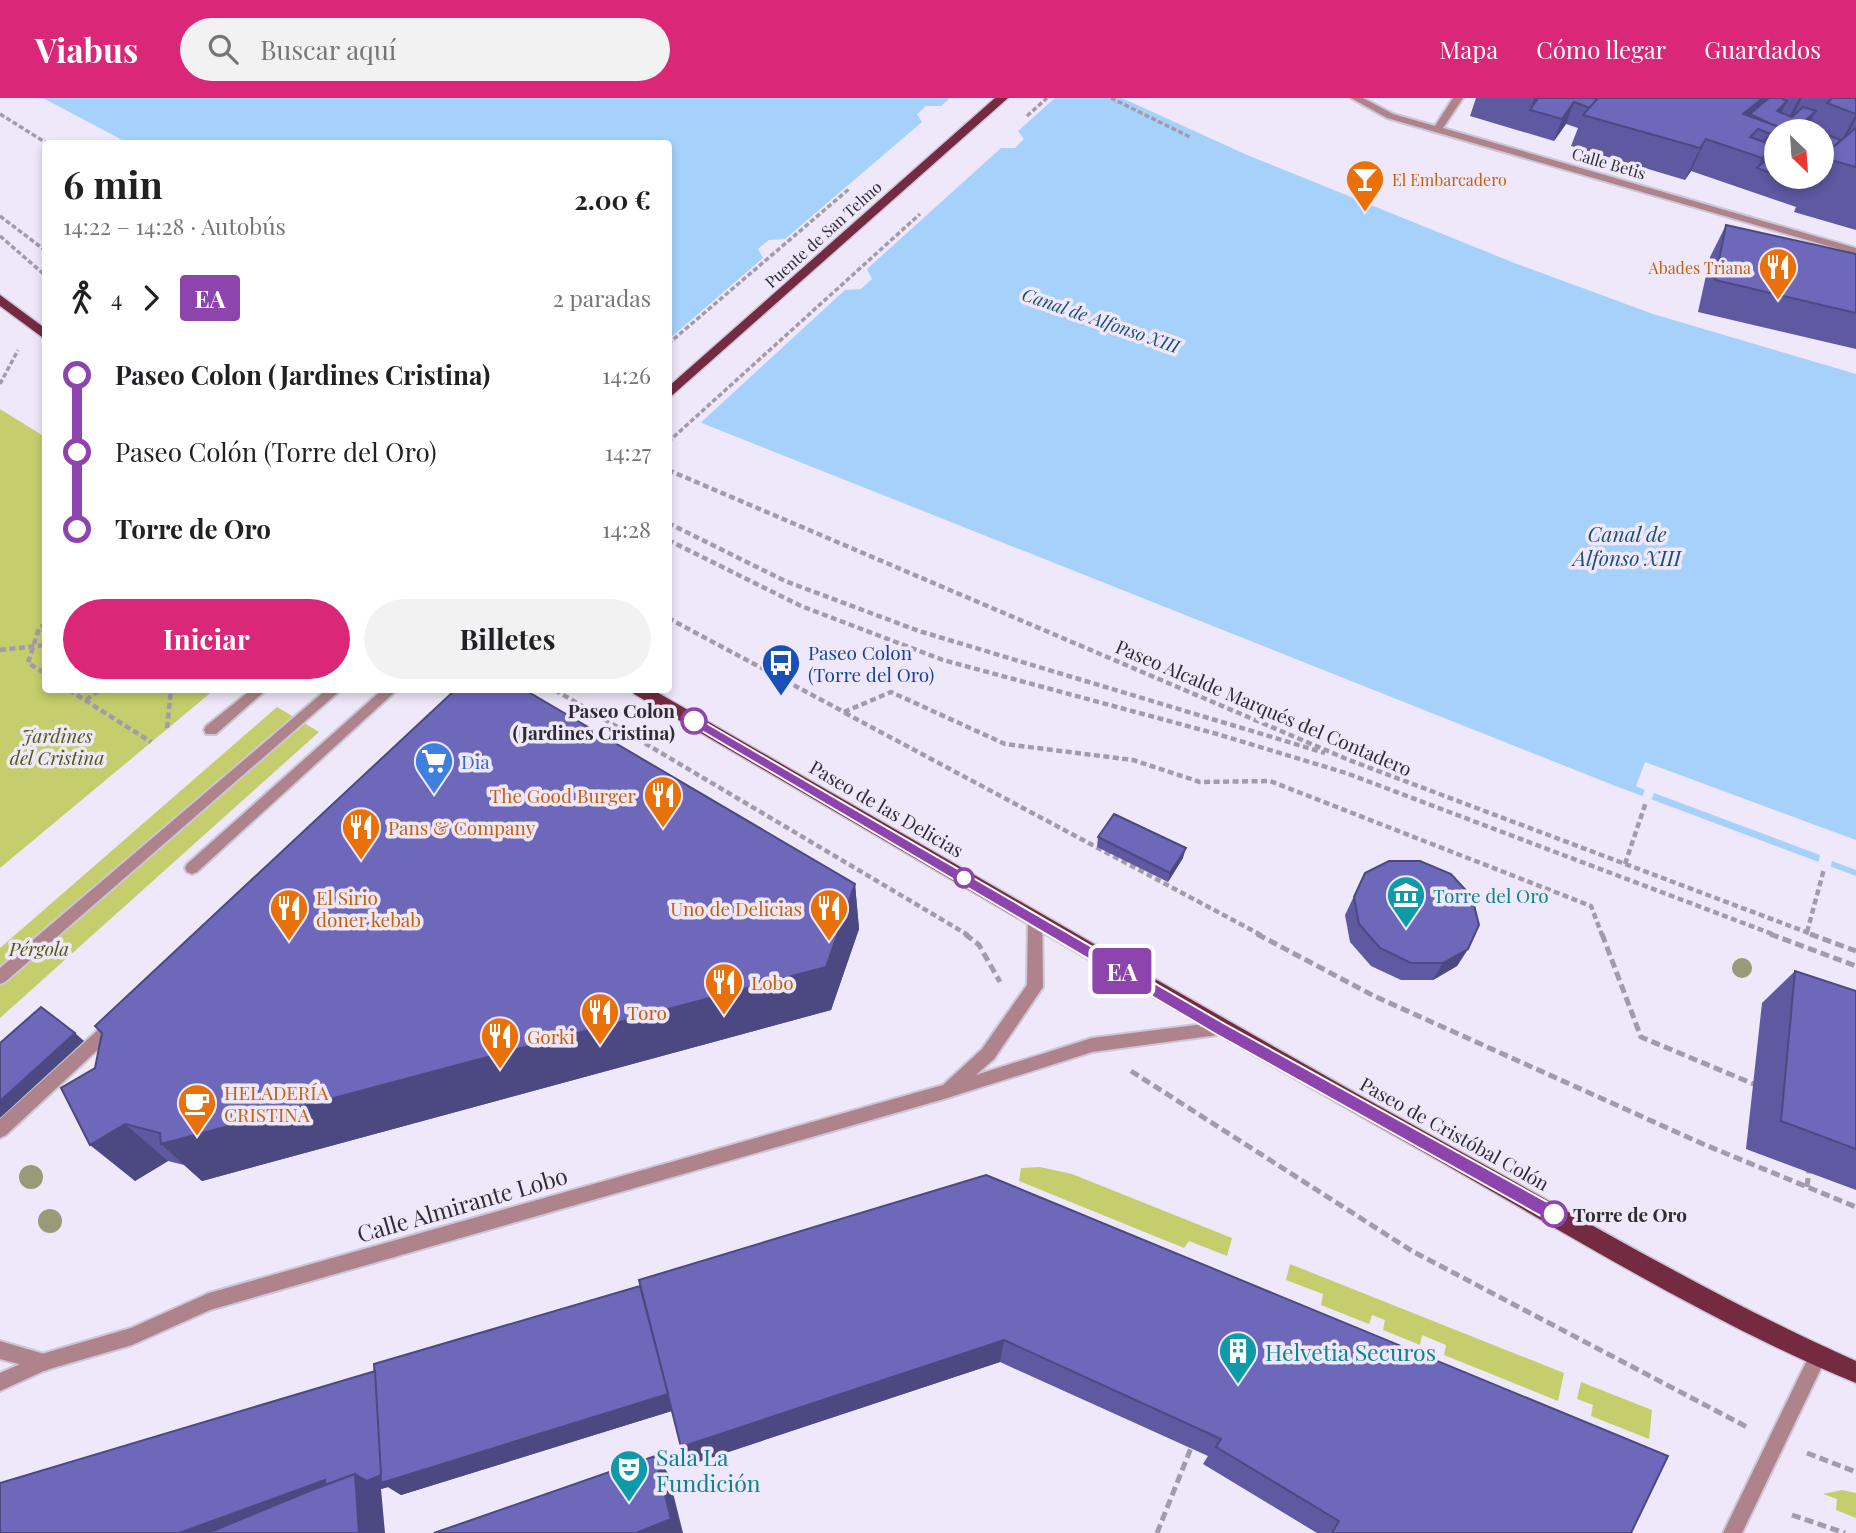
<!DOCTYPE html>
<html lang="es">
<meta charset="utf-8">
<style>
:root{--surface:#fff;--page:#f2f2f2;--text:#202124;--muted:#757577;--accent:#db2777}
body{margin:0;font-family:"Playfair Display",serif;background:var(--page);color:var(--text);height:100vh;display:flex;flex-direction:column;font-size:26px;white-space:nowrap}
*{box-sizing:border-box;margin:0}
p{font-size:23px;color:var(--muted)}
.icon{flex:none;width:38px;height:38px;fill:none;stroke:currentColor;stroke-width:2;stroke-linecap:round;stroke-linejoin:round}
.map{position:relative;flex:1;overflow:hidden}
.drawer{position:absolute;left:42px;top:42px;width:630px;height:553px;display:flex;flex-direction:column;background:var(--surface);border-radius:7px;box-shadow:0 4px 10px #0003}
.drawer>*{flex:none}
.badge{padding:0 14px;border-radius:5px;font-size:24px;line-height:46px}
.needle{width:46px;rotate:155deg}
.fabs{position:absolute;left:1764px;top:21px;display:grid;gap:14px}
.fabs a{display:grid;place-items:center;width:70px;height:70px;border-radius:50%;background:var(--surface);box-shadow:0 4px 10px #0003;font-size:35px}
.map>.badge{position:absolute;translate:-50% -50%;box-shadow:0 0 0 4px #fff}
.legs{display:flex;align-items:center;gap:10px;height:77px;padding:0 21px;font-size:23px}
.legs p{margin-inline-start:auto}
.overview{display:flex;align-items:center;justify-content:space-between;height:119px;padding:0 21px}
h1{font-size:38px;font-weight:700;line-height:52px}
.action{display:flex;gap:14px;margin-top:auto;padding:14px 21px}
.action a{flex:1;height:80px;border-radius:42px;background:var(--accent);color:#fff;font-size:28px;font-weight:700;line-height:80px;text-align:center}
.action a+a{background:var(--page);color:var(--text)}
ul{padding:0 21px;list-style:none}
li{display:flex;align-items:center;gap:24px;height:77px;font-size:26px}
li i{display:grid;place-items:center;width:10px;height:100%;margin:0 9px;background:currentColor}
li i::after{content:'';width:18px;height:18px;margin:-9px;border:5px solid;border-radius:50%;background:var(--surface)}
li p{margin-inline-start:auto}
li:first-child i{background:linear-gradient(#0000 50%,currentColor 0)}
li:last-child i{background:linear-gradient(currentColor 50%,#0000 0)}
header{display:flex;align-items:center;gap:42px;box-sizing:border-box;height:98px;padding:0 35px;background:var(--accent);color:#fff}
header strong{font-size:33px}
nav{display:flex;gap:38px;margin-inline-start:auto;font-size:24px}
.search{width:490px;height:63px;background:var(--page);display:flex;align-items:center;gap:18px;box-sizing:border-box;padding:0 24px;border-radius:38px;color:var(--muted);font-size:26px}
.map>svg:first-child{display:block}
.green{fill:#c5cd6c}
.water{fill:#a6d1fb}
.pier{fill:#efe8fa}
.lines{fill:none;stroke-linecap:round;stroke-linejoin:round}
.service-casing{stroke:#ccc6d6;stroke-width:4}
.pedestrian-casing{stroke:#ccc6d6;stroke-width:4}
.minor-casing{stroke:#ccc6d6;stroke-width:4}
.primary-casing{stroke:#ccc6d6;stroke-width:3}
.path-far2{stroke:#a29caa;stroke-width:3.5;stroke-dasharray:5 2.5;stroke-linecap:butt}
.path-far1{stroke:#a29caa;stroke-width:4.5;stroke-dasharray:6 3.5;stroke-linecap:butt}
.path{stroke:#a29caa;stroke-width:5;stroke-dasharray:9 4.5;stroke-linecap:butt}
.service{fill:#af838c;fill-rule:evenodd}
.pedestrian{fill:#af838c;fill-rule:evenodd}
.minor{fill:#af838c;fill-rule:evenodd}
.primary{fill:#742a40;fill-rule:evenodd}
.tree{fill:#9a9978}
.wall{fill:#5e59a0;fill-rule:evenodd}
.shaded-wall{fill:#4c4982}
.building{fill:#6d68ba;stroke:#4c4982;stroke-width:2;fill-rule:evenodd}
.line-1{fill:#8e44ad;stroke:#fff;stroke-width:2}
.stop-1-dot{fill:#fff;stroke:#8e44ad;stroke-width:3.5}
.labels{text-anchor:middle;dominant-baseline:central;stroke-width:7;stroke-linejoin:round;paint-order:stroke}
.far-street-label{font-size:16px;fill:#2e2b32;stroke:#efe8fa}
.far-food-label{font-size:16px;fill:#c56008;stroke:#efe8fa;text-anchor:start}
.far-water-label{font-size:18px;font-style:italic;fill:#194e7a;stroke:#efe8fa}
.transit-label{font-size:19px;fill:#164399;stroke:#efe8fa;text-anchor:start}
.street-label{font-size:19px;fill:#2e2b32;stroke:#efe8fa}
.stop-label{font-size:19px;font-weight:bold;fill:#2e2b32;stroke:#efe8fa;text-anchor:end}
.park-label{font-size:19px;font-style:italic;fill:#54580d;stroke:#efe8fa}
.shop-label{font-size:19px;fill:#366cbe;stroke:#efe8fa;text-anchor:start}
.food-label{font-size:19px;fill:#c56008;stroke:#efe8fa;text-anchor:start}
.culture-label{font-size:19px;fill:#0d838f;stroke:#efe8fa;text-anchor:start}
.water-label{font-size:21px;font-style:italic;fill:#194e7a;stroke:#efe8fa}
.near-street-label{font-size:23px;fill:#2e2b32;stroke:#efe8fa}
.near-culture-label{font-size:23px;fill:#0d838f;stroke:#efe8fa;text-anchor:start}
</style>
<header>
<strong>Viabus</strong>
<div class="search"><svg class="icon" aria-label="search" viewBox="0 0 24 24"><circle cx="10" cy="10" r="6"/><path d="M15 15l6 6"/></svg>Buscar aquí</div>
<nav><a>Mapa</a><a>Cómo llegar</a><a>Guardados</a></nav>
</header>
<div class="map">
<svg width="1856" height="1435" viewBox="0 0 1856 1435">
<rect width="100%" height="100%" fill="#efe8fa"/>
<g class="green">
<polygon points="0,311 45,339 46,592 214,592 0,770"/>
<polygon points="277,609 319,634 0,920 0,850"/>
<polygon points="1040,1069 1072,1076 1232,1140 1227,1158 1189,1143 1184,1150 1019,1083 1021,1070"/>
<polygon points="1290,1166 1564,1275 1558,1303 1444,1257 1446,1247 1422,1237 1420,1247 1383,1232 1385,1222 1372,1217 1369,1226 1321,1207 1323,1196 1286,1182"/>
<polygon points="1581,1284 1652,1312 1649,1341 1591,1318 1593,1307 1577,1301"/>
<polygon points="1842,1392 1856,1395 1856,1420 1836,1412 1837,1401 1823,1396"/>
</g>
<polygon class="water" points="43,0 1122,0 1247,57 1512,164 1653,216 1856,276 1856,778 1613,687 669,312 668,46 128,45"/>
<g class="pier">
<polygon points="950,0 1055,0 1018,33 1024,41 1015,50 1001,50 867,171 872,181 861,191 845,192 697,328 668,315 669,241 763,160 758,151 769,142 785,141 922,24 917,16 926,8 941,8"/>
<polygon points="1645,664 1856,742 1856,772 1832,763 1830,772 1818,768 1820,757 1654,695 1650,705 1641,701 1645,692 1636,688"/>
</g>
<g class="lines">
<g class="service-casing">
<g id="service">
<polygon points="251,592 266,592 216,636 206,636 204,632 206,628"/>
<polygon points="382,592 397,592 197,774 192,776 187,774 185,770 187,766"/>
<polygon points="0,1243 51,1258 54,1264 51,1270 45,1273 0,1261"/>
</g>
</g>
<g class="pedestrian-casing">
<g id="pedestrian">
<polygon points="326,592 341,592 5,884 0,886 0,870"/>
<polygon points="115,919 120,921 123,926 120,931 6,1037 0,1040 0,1021 110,921"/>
</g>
</g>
<g class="minor-casing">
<g id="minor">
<polygon points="1351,0 1363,0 1393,16 1435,28 1453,0 1463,0 1443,30 1856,150 1856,156 1387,20"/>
<polygon points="1035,814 1040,816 1042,820 1043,889 994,961 976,977 1092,940 1220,924 1225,926 1228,931 1225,936 1092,954 944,1001 210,1212 132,1247 46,1272 0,1293 0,1275 45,1255 131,1230 209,1195 943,987 982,951 1027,887 1028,820 1030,816"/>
<polygon points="1818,1249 1824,1252 1827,1258 1742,1435 1723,1435 1812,1252"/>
</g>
</g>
<g class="primary-casing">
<g id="primary">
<polygon points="995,0 1008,0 668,301 668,289"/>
<polygon points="0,197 46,231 46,242 0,208"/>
<path d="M632 592H653C915 742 1176 895 1440 1042 1578 1118 1712 1199 1856 1263V1285C1706 1223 1568 1136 1427 1056 1161 906 898 750 634 596Z"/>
</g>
</g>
<g class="path-far2">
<polyline points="1111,0 1190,39"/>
<polyline points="0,16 48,46"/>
<polyline points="1027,18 1047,0"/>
<polyline points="0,118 46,153"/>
<polyline points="0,138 46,178"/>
<polyline points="668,246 849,91"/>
<polyline points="0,286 18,252"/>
<polyline points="668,344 920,116"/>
</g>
<g class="path-far1">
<polyline points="668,372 1349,662 1814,837"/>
<polyline points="668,425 785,483 919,533 1325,655"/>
<polyline points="668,442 801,508 943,562 1217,636 1346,675 1775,837"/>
<polyline points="668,520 844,614 891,594 1005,646 1133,662 1200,684 1270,683 1591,808 1602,837"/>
<polyline points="46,526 39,530 28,565 46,576"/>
<polyline points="0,552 46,547"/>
<polyline points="69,592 151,644"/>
<polyline points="555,592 968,837"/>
<polyline points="86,602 100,592"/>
<polyline points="845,615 1261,837"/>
<polyline points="167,630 171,592"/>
<polyline points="1625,766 1646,704"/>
<polyline points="1807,834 1824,771"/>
</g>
<g class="path">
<polyline points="965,836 979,847 1000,884"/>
<polyline points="1257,836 1374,898 1703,1046 1856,1109"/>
<polyline points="1602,836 1641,939 1756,987"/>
<polyline points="1770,836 1856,868"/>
<polyline points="1810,836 1856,853"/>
<polyline points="1131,973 1412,1153 1747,1329"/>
<polyline points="1807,1089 1809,1071"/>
<polyline points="1807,1355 1856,1374"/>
<polyline points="1792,1417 1845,1435"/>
<polyline points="1157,1435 1191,1350"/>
</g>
<use href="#service" class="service"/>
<use href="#pedestrian" class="pedestrian"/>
<use href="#minor" class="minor"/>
<use href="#primary" class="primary"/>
</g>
<g class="tree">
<circle cx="1742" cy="870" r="10"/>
<circle cx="31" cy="1079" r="12"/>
<circle cx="50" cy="1123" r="12"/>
</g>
<g class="wall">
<path d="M1476 0H1856V132L1794 114 1796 109 1691 73 1685 82 1571 48 1578 30 1566 26 1554 43 1470 18ZM1810 24 1815 26 1813 32 1807 30ZM1776 33H1822V79H1776Z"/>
<polygon points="1726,127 1856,156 1856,251 1698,214 1710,159"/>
<polygon points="1098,739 1183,760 1168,784 1097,749"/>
<polygon points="1365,775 1468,851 1457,868 1433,882 1401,882 1371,868 1350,844 1345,817"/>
<polygon points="855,786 859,831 831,912 202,1083 184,1067 168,1063 135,1083 61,990"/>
<polygon points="1795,873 1856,893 1856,1092 1746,1051 1762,905"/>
<polygon points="986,1077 1631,1435 1317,1435 1203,1366 1208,1358 1000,1264 692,1366 681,1349 672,1313 401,1397 388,1389 381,1391 0,1435 640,1188"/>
</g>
<g class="shaded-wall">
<polygon points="1534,0 1540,0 1530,12"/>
<polygon points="1763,0 1772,0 1750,16 1740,38 1743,16"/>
<polygon points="1799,0 1802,0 1793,19 1785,27"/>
<polygon points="1787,3 1777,24 1777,13"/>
<polygon points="1574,4 1566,26 1554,43 1562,21"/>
<polygon points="1816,13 1806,33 1800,27"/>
<polygon points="1856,16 1856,21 1846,40 1839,47"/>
<polygon points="1706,41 1691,73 1685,82 1700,50"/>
<polygon points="1776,49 1776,67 1757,70 1762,60"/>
<polygon points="1186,750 1183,760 1168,784 1170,775"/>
<polygon points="855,786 859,831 831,912 202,1083 161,1046"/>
<polygon points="1468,851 1457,868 1433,882 1443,865"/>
<polygon points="75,935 84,943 0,1020 0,1003"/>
<polygon points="125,1026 168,1063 135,1083 90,1047"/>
<polygon points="1004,1242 1000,1264 692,1366 681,1349"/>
<polygon points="669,1296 678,1311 401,1397 388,1389 381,1391 385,1435 359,1435 355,1376"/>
<polygon points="655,1358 668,1375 683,1435 636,1435"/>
<polygon points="325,1382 340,1390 217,1435 179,1435"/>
</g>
<g class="building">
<polygon points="1538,0 1598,0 1590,10 1574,4 1562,21 1530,12"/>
<path d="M1598 0H1763L1743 16 1791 33H1776V49L1762 60 1706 41 1700 50 1583 17ZM1758 31 1771 36 1764 44 1750 39Z"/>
<polygon points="1769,0 1781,0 1787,3 1777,13 1792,19 1803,9 1816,13 1800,27 1817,33 1791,33 1771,26 1750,16"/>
<polygon points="1832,0 1856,0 1856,16 1827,5"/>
<polygon points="1856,30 1856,69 1823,60 1825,56"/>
<polygon points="1822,35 1841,42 1825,56 1822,61"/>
<polygon points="1776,54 1776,77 1757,70"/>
<polygon points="1782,79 1812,79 1808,88"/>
<polygon points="1726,127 1856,156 1856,215 1715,182"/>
<polygon points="455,592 525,592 855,786 826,869 161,1046 160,1035 125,1026 90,1047 61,990 95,970 102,935 95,928"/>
<polygon points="1114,716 1186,750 1170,775 1098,739"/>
<polygon points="1389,763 1420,763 1451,776 1472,799 1479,827 1468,851 1443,865 1411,865 1380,850 1359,826 1354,799 1365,775"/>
<polygon points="1795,873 1856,893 1856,1051 1781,1023"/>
<polygon points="41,909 75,935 0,1003 0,945"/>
<polygon points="986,1077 1668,1358 1631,1435 1332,1435 1339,1423 1216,1349 1221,1341 1004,1242 681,1349 639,1182"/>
<polygon points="640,1188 668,1296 381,1385 374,1266"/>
<polygon points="375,1273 381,1377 367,1383 355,1376 325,1387 325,1382 179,1435 0,1435 0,1385"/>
<polygon points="655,1358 671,1421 636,1435 434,1435"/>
<polygon points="355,1376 359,1435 208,1435 312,1392"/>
</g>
<polygon class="line-1" points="694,618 1225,926 1560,1111 1562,1116 1560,1122 1554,1124 1548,1122 1214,935 690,626 690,619"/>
<defs>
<g id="bar-pin" transform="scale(2.0125)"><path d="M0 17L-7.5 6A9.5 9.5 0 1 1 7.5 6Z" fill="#e8710a" stroke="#efe8fa"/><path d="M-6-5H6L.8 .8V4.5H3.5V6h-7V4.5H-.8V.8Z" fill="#fff"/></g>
<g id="restaurant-pin" transform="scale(2.0125)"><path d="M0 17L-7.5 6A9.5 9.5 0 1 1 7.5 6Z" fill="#e8710a" stroke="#efe8fa"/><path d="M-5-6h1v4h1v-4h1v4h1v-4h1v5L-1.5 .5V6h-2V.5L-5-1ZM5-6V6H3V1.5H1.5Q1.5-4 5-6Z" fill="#fff"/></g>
<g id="bus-pin" transform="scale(2.0125)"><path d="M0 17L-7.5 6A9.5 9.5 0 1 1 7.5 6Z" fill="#1a4fb4" stroke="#efe8fa"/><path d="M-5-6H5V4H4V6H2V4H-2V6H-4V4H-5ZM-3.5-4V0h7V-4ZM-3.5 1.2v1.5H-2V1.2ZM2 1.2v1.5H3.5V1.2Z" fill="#fff"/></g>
<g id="supermarket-pin" transform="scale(2.0125)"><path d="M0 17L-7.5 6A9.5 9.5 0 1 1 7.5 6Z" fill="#3f7fe0" stroke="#efe8fa"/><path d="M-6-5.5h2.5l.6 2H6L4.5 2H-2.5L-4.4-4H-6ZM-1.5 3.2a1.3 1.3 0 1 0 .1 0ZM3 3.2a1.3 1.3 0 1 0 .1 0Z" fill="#fff"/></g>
<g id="museum-pin" transform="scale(2.0125)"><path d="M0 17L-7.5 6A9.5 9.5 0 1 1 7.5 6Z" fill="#0f9aa8" stroke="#efe8fa"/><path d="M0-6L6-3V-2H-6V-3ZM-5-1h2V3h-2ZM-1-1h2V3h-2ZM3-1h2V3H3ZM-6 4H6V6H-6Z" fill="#fff"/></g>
<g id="cafe-pin" transform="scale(2.0125)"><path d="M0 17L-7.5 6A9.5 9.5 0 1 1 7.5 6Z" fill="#e8710a" stroke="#efe8fa"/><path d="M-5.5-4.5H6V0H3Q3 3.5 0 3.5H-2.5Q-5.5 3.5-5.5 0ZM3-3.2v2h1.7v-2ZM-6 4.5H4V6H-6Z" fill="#fff"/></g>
<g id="building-pin" transform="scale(2.0125)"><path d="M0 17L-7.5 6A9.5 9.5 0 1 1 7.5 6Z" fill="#0f9aa8" stroke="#efe8fa"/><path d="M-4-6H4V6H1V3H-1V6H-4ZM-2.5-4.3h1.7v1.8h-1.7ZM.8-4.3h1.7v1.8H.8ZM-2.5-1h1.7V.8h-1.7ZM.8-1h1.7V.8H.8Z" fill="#fff"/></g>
<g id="theatre-pin" transform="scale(2.0125)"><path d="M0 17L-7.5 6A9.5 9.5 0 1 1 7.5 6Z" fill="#0f9aa8" stroke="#efe8fa"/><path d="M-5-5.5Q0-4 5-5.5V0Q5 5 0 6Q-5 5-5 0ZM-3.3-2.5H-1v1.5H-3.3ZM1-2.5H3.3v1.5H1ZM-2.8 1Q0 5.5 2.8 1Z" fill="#fff"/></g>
</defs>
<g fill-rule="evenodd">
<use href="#bar-pin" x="1365" y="81"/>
<use href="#restaurant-pin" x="1778" y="169"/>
<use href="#bus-pin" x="781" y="565"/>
<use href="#supermarket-pin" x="434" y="663"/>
<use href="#restaurant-pin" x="663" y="697"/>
<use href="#restaurant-pin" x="361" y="729"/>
<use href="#museum-pin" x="1406" y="797"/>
<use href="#restaurant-pin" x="289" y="810"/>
<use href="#restaurant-pin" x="829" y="810"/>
<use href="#restaurant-pin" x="724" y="884"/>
<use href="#restaurant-pin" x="600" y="914"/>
<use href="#restaurant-pin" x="500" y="938"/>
<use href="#cafe-pin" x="197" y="1005"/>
<use href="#building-pin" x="1238" y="1253"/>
<use href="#theatre-pin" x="629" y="1371"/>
</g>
<g class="stop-1-dot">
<circle cx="694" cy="623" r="12"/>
<circle cx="964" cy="780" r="9"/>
<circle cx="1554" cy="1116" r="12"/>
</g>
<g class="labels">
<g class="far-street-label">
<text transform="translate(1609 65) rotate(16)">Calle Betis</text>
<text transform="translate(823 136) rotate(-42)">Puente de San Telmo</text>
</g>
<g class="far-food-label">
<text x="1392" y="81">El Embarcadero</text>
<text x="1751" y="169" text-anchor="end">Abades Triana</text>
</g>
<g class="far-water-label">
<text transform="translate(1101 222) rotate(19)">Canal de Alfonso XIII</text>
</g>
<g class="transit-label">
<text x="808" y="554">Paseo Colon<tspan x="808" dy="22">(Torre del Oro)</tspan></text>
</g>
<g class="street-label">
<text transform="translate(1264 609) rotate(23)">Paseo Alcalde Marqués del Contadero</text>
<text transform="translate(887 710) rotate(30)">Paseo de las Delicias</text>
<text transform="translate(1455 1035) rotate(29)">Paseo de Cristóbal Colón</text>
</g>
<g class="stop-label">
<text x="675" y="612">Paseo Colon<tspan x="675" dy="22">(Jardines Cristina)</tspan></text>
<text x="1573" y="1116" text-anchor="start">Torre de Oro</text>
</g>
<g class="park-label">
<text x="57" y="637">Jardines<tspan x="57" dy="22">del Cristina</tspan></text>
<text x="39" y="850">Pérgola</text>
</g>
<g class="shop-label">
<text x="461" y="663">Dia</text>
</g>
<g class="food-label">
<text x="636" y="697" text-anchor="end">The Good Burger</text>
<text x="388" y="729">Pans &amp; Company</text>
<text x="316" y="799">El Sirio<tspan x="316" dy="22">doner kebab</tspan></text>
<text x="802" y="810" text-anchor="end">Uno de Delicias</text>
<text x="751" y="884">Lobo</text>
<text x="627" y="914">Toro</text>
<text x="527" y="938">Gorki</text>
<text x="224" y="994">HELADERÍA<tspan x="224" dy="22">CRISTINA</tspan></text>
</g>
<g class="culture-label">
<text x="1433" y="797">Torre del Oro</text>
</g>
<g class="water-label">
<text x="1627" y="435">Canal de<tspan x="1627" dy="24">Alfonso XIII</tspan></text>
</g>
<g class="near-street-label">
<text transform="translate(462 1106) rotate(-16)">Calle Almirante Lobo</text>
</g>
<g class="near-culture-label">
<text x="1265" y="1253">Helvetia Securos</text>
<text x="656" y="1358">Sala La<tspan x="656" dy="26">Fundición</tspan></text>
</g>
</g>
</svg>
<div class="fabs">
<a><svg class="needle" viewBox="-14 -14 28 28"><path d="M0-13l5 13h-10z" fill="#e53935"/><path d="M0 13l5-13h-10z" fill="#757577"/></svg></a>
</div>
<b class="badge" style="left:1122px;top:873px;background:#8e44ad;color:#fff">EA</b>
<section class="drawer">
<div class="overview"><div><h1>6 min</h1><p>14:22 – 14:28 · Autobús</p></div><b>2.00 €</b></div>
<div class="legs"><svg class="icon" aria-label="walk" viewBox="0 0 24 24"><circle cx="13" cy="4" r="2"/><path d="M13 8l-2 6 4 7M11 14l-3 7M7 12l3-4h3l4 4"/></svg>4<svg class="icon" aria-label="forward" viewBox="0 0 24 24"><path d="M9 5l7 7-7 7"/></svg><b class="badge" style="background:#8e44ad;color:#fff">EA</b><p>2 paradas</p></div>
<ul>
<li><i style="color:#8e44ad"></i><b>Paseo Colon (Jardines Cristina)</b><p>14:26</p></li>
<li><i style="color:#8e44ad"></i><span>Paseo Colón (Torre del Oro)</span><p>14:27</p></li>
<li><i style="color:#8e44ad"></i><b>Torre de Oro</b><p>14:28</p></li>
</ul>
<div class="action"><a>Iniciar</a><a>Billetes</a></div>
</section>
</div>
